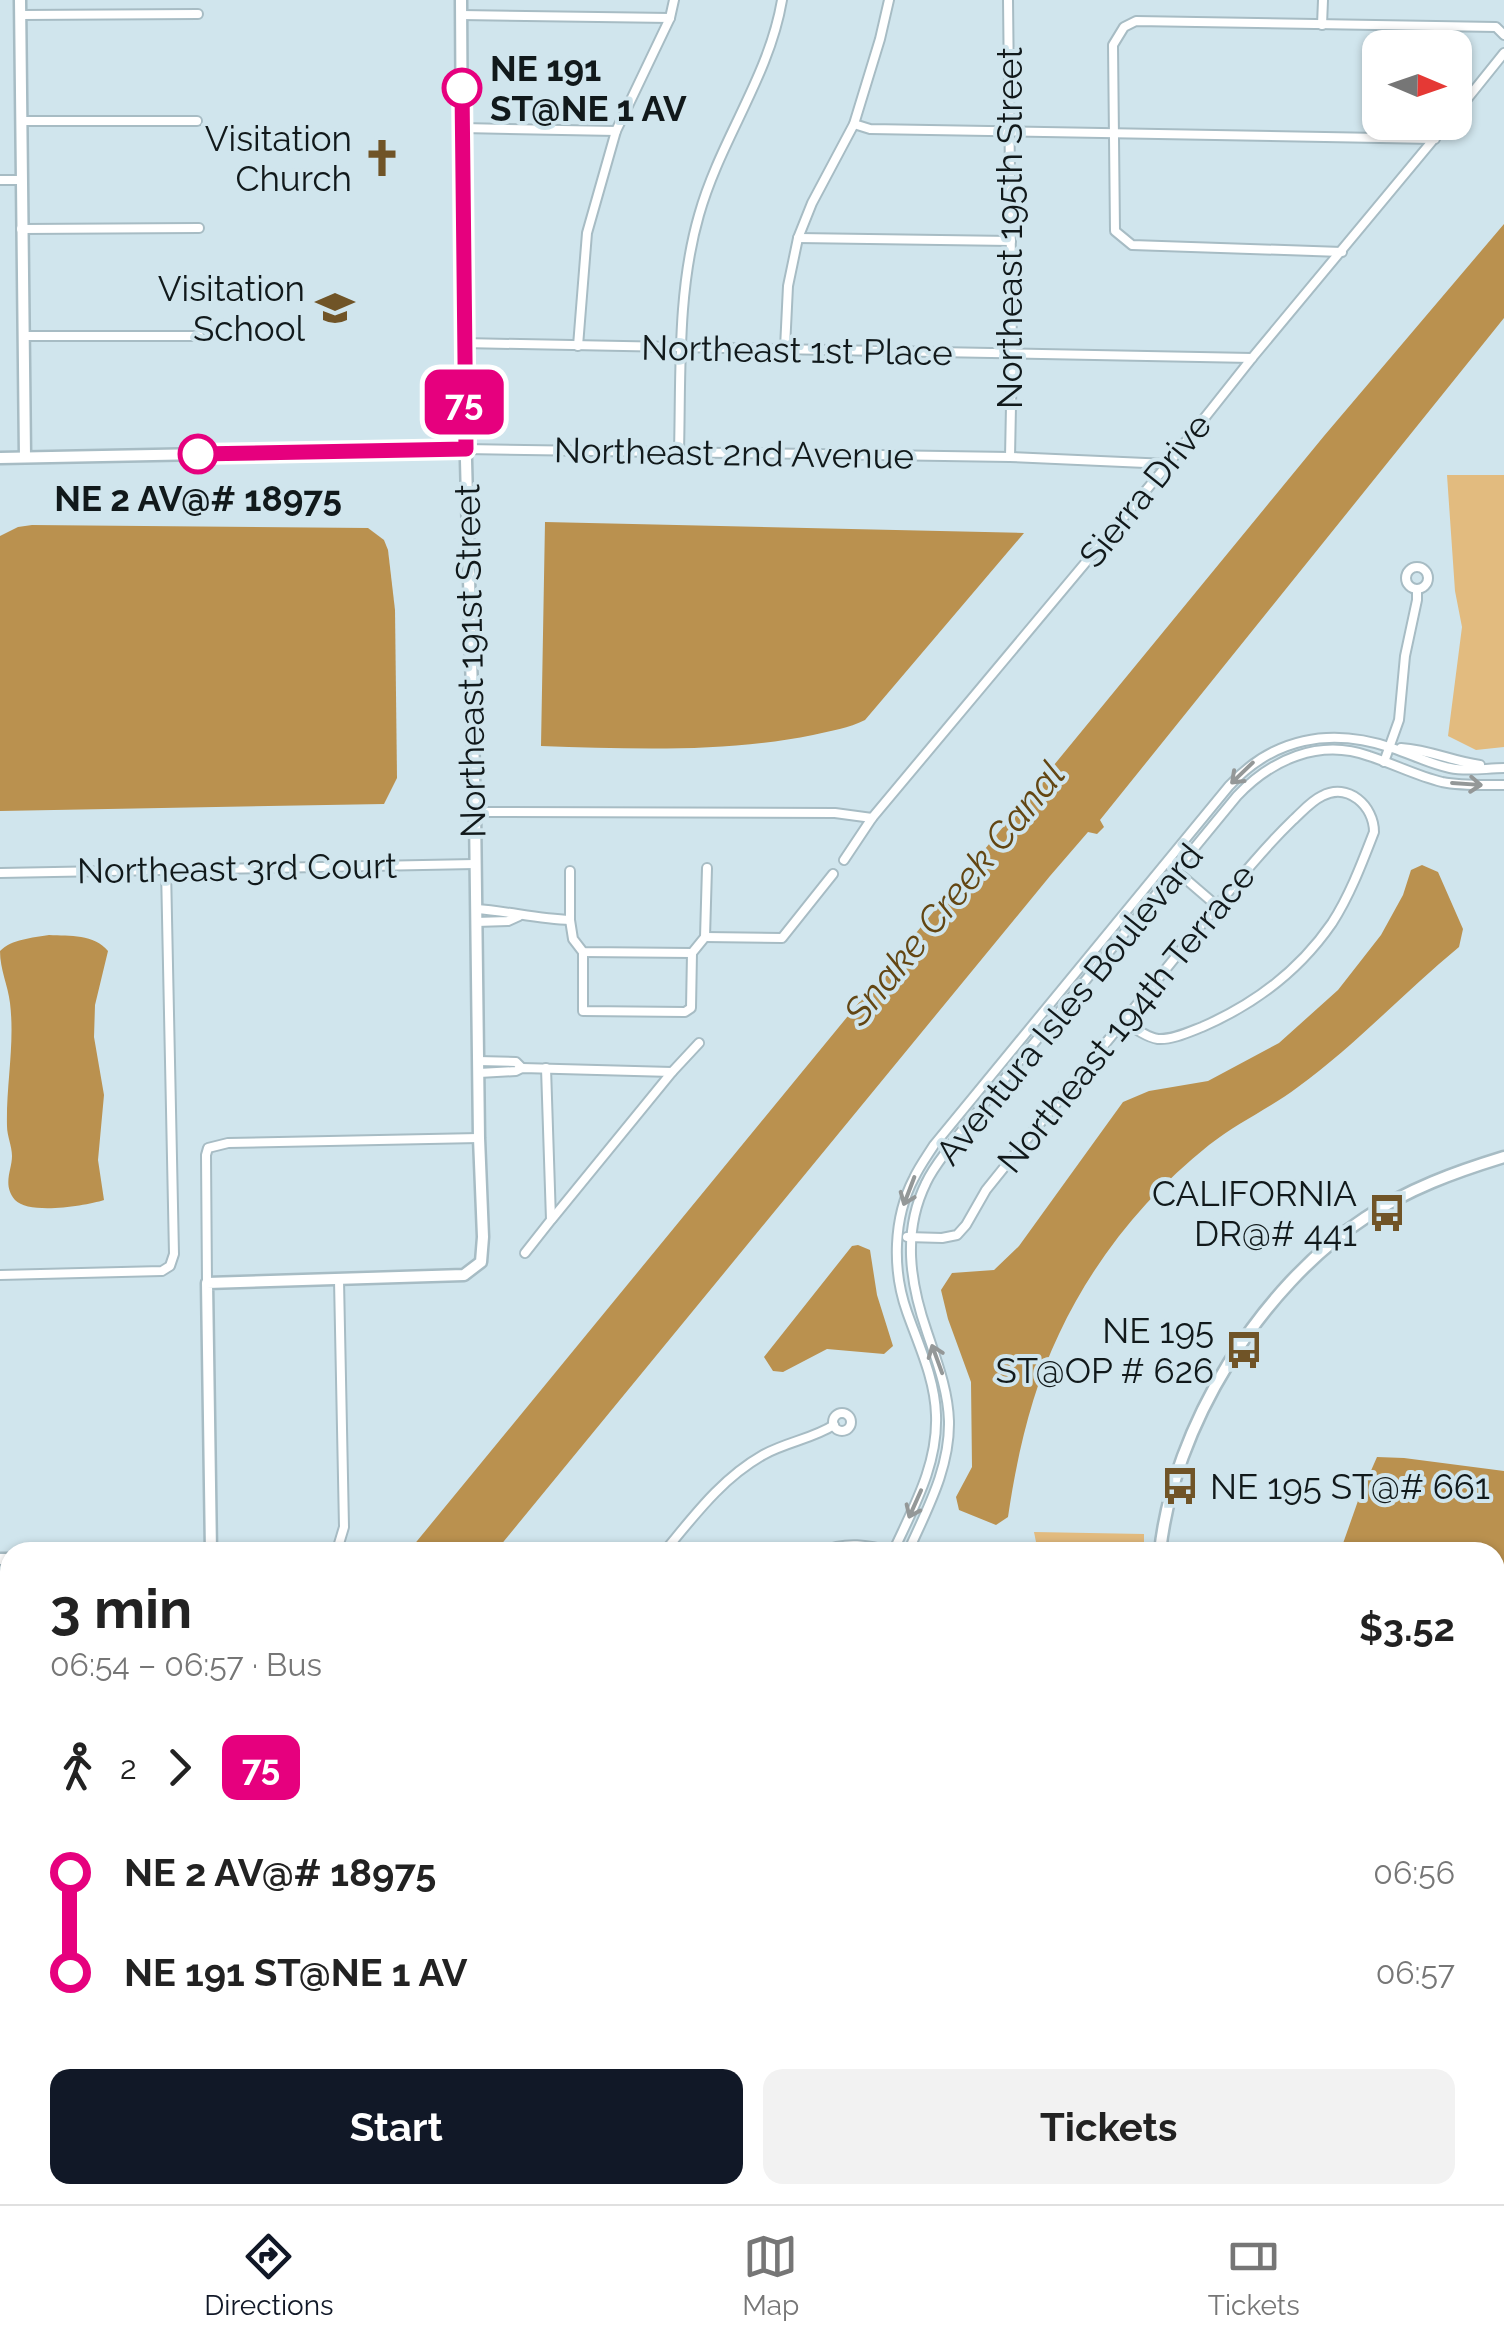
<!DOCTYPE html>
<meta charset="utf-8">
<style>
:root{--surface:#fff;--page:#f2f2f2;--text:#222;--muted:#767676;--line:#e0e0e0;--accent:#111827}
body{margin:0;font-family:Raleway,sans-serif;background:var(--page);color:var(--text);height:100vh;display:flex;flex-direction:column;font-size:38px;white-space:nowrap}
*{box-sizing:border-box;margin:0}
p{font-size:32px;color:var(--muted)}
.icon{flex:none;width:55px;height:55px;fill:none;stroke:currentColor;stroke-width:2;stroke-linecap:round;stroke-linejoin:round}
.map{position:relative;flex:1;overflow:hidden}
.details{position:absolute;left:0px;top:1542px;width:1505px;height:662px;display:flex;flex-direction:column;background:var(--surface);border-radius:30px 30px 0 0;box-shadow:0 2px 8px #0004}
.details>*{flex:none}
.badge{padding:0 20px;border-radius:15px;font-size:35px;line-height:65px}
.needle{width:65px;rotate:92deg}
.buttons{position:absolute;left:1362px;top:30px;display:grid;gap:20px}
.buttons a{display:grid;place-items:center;width:110px;height:110px;border-radius:20px;background:var(--surface);box-shadow:0 2px 8px #0004;font-size:50px}
.map>.badge{position:absolute;translate:-50% -50%;box-shadow:0 0 0 5px #fff}
.legs{display:flex;align-items:center;gap:15px;height:110px;padding:0 50px;font-size:32px}
.legs p{margin-inline-start:auto}
.overview{display:flex;align-items:center;justify-content:space-between;height:170px;padding:0 50px}
h1{font-size:55px;font-weight:700;line-height:75px}
.cta{display:flex;gap:20px;margin-top:auto;padding:20px 50px}
.cta a{flex:1;height:115px;border-radius:20px;background:var(--accent);color:#fff;font-size:40px;font-weight:700;line-height:115px;text-align:center}
.cta a+a{background:var(--page);color:var(--text)}
ul{padding:0 50px;list-style:none}
li{display:flex;align-items:center;gap:35px;height:100px;font-size:38px}
li i{display:grid;place-items:center;width:15px;height:100%;margin:0 12px;background:currentColor}
li i::after{content:'';width:25px;height:25px;margin:-12px;border:8px solid;border-radius:50%;background:var(--surface)}
li p{margin-inline-start:auto}
li:first-child i{background:linear-gradient(#0000 50%,currentColor 0)}
li:last-child i{background:linear-gradient(currentColor 50%,#0000 0)}
.tab-bar{display:flex;justify-content:space-around;align-items:center;height:140px;border-top:2px solid var(--line);background:var(--surface);font-size:28px;color:var(--muted)}
.tab-bar a{display:grid;justify-items:center;gap:5px}
.tab-bar .current{color:var(--accent)}
.map>svg:first-child{display:block}
.green{fill:#e2bb7f}
.water{fill:#ba914f}
.lines{fill:none;stroke-linecap:round;stroke-linejoin:round}
.street-casing{stroke:#a7bcc4;stroke-width:12}
.secondary-casing{stroke:#a7bcc4;stroke-width:15}
.highway-casing{stroke:#a7bcc4;stroke-width:18}
.street{stroke:#fff;stroke-width:8}
.secondary{stroke:#fff;stroke-width:10}
.highway{stroke:#fff;stroke-width:12}
.rail{stroke:#303a3d;stroke-width:2.5;stroke-dasharray:20 10;stroke-linecap:butt}
.oneway{stroke:#949898}
.line-1-casing{stroke:#fff;stroke-width:22}
.line-1{stroke:#e6007e;stroke-width:15}
.stop-1-dot{fill:#fff;stroke:#e6007e;stroke-width:5}
.labels{text-anchor:middle;dominant-baseline:central;stroke-width:8;stroke-linejoin:round;paint-order:stroke}
.stop-label{font-size:35px;font-weight:bold;fill:#11191b;stroke:#d0e5ed;text-anchor:start}
.poi-label{font-size:35px;fill:#11191b;stroke:#d0e5ed;text-anchor:end}
.street-label{font-size:35px;fill:#11191b;stroke:#d0e5ed}
.water-label{font-size:38px;font-style:italic;fill:#634613;stroke:#d0e5ed}
</style>
<div class="map">
<svg width="1504" height="2204" viewBox="0 0 1504 2204">
<rect width="100%" height="100%" fill="#d0e5ed"/>
<g class="green">
<polygon points="1447,475 1504,475 1504,747 1476,750 1448,736 1462,627 1455,591"/>
<polygon points="1034,1532 1144,1534 1144,1552 1038,1552"/>
</g>
<g class="water">
<polygon points="1504,224 1504,318 1100,820 1104,827 1097,834 1088,832 1050,876 495,1552 408,1552 1324,436"/>
<path d="M545 522 1024 533 865 720C849 728 831 731 813 735 724 753 631 749 541 746Z"/>
<polygon points="32,525 368,528 384,540 388,550 395,610 397,778 384,804 0,811 0,536 18,527"/>
<path d="M1422 865 1438 872 1463 929 1459 947C1404 992 1356 1045 1298 1087 1270 1108 1237 1123 1209 1145 1146 1195 1093 1261 1059 1334 1032 1390 1017 1455 1008 1517L996 1525 959 1510 956 1497 972 1467 971 1382 948 1319 941 1290 952 1273 994 1270 1019 1246 1123 1102 1149 1091 1208 1081 1279 1043 1338 990 1381 935 1403 895 1411 870Z"/>
<path d="M49 935C70 936 94 934 108 951L95 1005 94 1037 104 1095 98 1160 104 1200C85 1206 29 1215 15 1200 2 1185 12 1170 12 1156 12 1146 7 1136 7 1126 6 1085 15 1044 10 1003 8 985 0 970 0 951 12 939 32 938 49 935Z"/>
<polygon points="858,1245 870,1250 877,1295 893,1346 884,1354 827,1349 783,1372 773,1371 764,1357 852,1246"/>
<polygon points="1377,1457 1404,1458 1504,1471 1504,2075 1495,2102 1495,1552 1340,1552 1359,1498"/>
<polygon points="1209,2195 1459,2195 1456,2204 1206,2204"/>
</g>
<g class="lines">
<g class="street-casing">
<g id="street">
<polyline points="1008,0 1012,354 1010,457"/>
<polyline points="20,15 198,14"/>
<polyline points="461,15 670,18"/>
<polyline points="1322,25 1323,0"/>
<polyline points="1455,114 1504,53"/>
<polyline points="21,121 197,121"/>
<polyline points="854,124 870,129 1435,139"/>
<polyline points="462,128 616,131"/>
<polyline points="0,180 21,180"/>
<polyline points="21,229 199,228"/>
<polyline points="798,238 1011,241"/>
<polyline points="1342,252 1132,245 1115,231 1113,45 1124,27 1136,21 1496,27 1504,35"/>
<polyline points="23,336 199,336"/>
<polyline points="463,343 1252,358"/>
<polyline points="578,346 587,233 616,131 670,18 674,0"/>
<polyline points="785,348 788,286 798,238 812,203 854,124 880,39 889,0"/>
<polyline points="465,449 1010,457 1168,464"/>
<path d="M679 452C681 374 677 291 699 215 720 140 769 77 782 0"/>
<circle cx="1417" cy="578" r="11"/>
<path d="M1401 748C1431 750 1451 761 1480 765"/>
<polyline points="1384,762 1399,720 1405,656 1417,600 1417,589"/>
<polyline points="475,812 835,813 872,818"/>
<polyline points="844,860 872,818 1168,464 1252,358 1448,122"/>
<polyline points="1167,863 1217,906"/>
<polyline points="570,871 570,920 573,939 583,952 692,953 705,937 707,868"/>
<polyline points="0,873 475,864"/>
<path d="M476 909C508 911 537 919 570 920"/>
<polyline points="476,922 508,921 519,916"/>
<polyline points="705,937 782,938 833,874"/>
<polyline points="583,952 583,1011 685,1012 691,1008 692,953"/>
<polyline points="478,1061 516,1062 522,1068"/>
<polyline points="479,1073 516,1071 522,1068 672,1072 699,1043"/>
<polyline points="552,1219 672,1072"/>
<path d="M907 1237 942 1238 957 1235 966 1225 986 1190 1023 1144C1083 1071 1143 998 1202 924 1231 889 1260 852 1293 820 1302 812 1311 801 1322 796 1348 782 1374 806 1374 832 1362 863 1350 895 1332 923 1299 971 1255 1004 1202 1027 1189 1032 1172 1040 1158 1039 1146 1037 1134 1028 1124 1021"/>
<polyline points="525,1253 551,1220 546,1068"/>
<polyline points="0,1275 162,1271 170,1266 174,1254 166,869"/>
<polyline points="207,1283 206,1155 208,1148 228,1143 479,1138"/>
<circle cx="842" cy="1422" r="9"/>
<polyline points="325,1552 338,1547 344,1527 339,1280"/>
<path d="M664 1552C694 1516 721 1479 763 1455 786 1442 812 1439 834 1425"/>
<path d="M821 1552C846 1541 868 1545 894 1552"/>
<path d="M893 1552C913 1508 938 1465 936 1415 935 1379 919 1346 907 1312 892 1270 893 1218 914 1178 919 1167 927 1156 934 1145L1229 786C1273 738 1330 727 1392 748 1411 754 1430 764 1450 768 1468 772 1486 768 1504 768"/>
<path d="M908 1552C926 1511 950 1469 949 1421 948 1390 937 1362 927 1332 910 1283 902 1232 926 1183 933 1167 946 1153 956 1138L1237 796C1271 760 1319 738 1369 756 1394 764 1417 776 1442 782 1462 786 1483 785 1504 785"/>
<polyline points="369,2195 377,2204"/>
<polyline points="459,2195 461,2204"/>
<polyline points="580,2195 582,2204"/>
<polyline points="595,2204 597,2195"/>
<polyline points="781,2204 783,2195"/>
</g>
</g>
<g class="secondary-casing">
<g id="secondary">
<polyline points="20,0 25,457"/>
<polyline points="0,458 465,449"/>
<polyline points="211,1552 207,1283 464,1275 481,1262 483,1237 479,1138 475,812 463,343 461,0"/>
<path d="M1160 1552C1173 1427 1260 1287 1365 1218 1408 1189 1455 1172 1504 1157"/>
<polyline points="0,1559 10,1559"/>
<polyline points="1077,2204 1082,2195"/>
</g>
</g>
<g class="highway-casing">
<g id="highway">
<polyline points="0,2074 10,2083"/>
<polyline points="0,2089 10,2098"/>
<polyline points="0,2117 10,2126"/>
<polyline points="0,2135 10,2144"/>
<polyline points="60,2195 69,2204"/>
<polyline points="83,2195 91,2204"/>
<polyline points="111,2195 119,2204"/>
<polyline points="129,2195 136,2204"/>
</g>
</g>
<use href="#street" class="street"/>
<use href="#secondary" class="secondary"/>
<use href="#highway" class="highway"/>
<g class="rail">
<polyline points="0,1975 10,1987"/>
<polyline points="182,2195 190,2204"/>
</g>
</g>
<defs><path id="oneway-shaft" d="M-6 0H5M1.5-3L5.5 0L1.5 3" fill="none" stroke-width="1.6" stroke-linecap="round" stroke-linejoin="round" transform="scale(2.5)"/></defs>
<g class="oneway">
<use href="#oneway-shaft" transform="translate(1242 773) rotate(136)"/>
<use href="#oneway-shaft" transform="translate(1467 784) rotate(4)"/>
<use href="#oneway-shaft" transform="translate(909 1191) rotate(111)"/>
<use href="#oneway-shaft" transform="translate(937 1359) rotate(-110)"/>
<use href="#oneway-shaft" transform="translate(915 1504) rotate(114)"/>
</g>
<g class="lines">
<g class="line-1-casing">
<polyline id="line-1" points="198,454 466,449 462,88"/>
</g>
<use href="#line-1" class="line-1"/>
</g>
<defs>
<g id="church-bare" transform="scale(3)"><path d="M-1.2-6h2.4v3.5h3.3v2.4h-3.3V6h-2.4V-.1h-3.3v-2.4h3.3Z" fill="#705427" stroke="#d0e5ed" stroke-width="2.5" paint-order="stroke"/></g>
<g id="school-bare" transform="scale(3)"><path d="M0-5L7-2L0 1L-7-2ZM-4 1L0 2.5L4 1V4Q0 6-4 4Z" fill="#705427" stroke="#d0e5ed" stroke-width="2.5" paint-order="stroke"/></g>
<g id="bus-bare" transform="scale(3)"><path d="M-5-6H5V4H4V6H2V4H-2V6H-4V4H-5ZM-3.5-4V0h7V-4ZM-3.5 1.2v1.5H-2V1.2ZM2 1.2v1.5H3.5V1.2Z" fill="#705427" stroke="#d0e5ed" stroke-width="2.5" paint-order="stroke"/></g>
</defs>
<g fill-rule="evenodd">
<use href="#church-bare" x="382" y="158"/>
<use href="#school-bare" x="335" y="308"/>
<use href="#bus-bare" x="1387" y="1213"/>
<use href="#bus-bare" x="1244" y="1350"/>
<use href="#bus-bare" x="1180" y="1486"/>
</g>
<g class="stop-1-dot">
<circle cx="462" cy="88" r="18"/>
<circle cx="198" cy="454" r="18"/>
</g>
<g class="labels">
<g class="stop-label">
<text x="490" y="68">NE 191<tspan x="490" dy="40">ST@NE 1 AV</tspan></text>
<text x="198" y="498" text-anchor="middle">NE 2 AV@# 18975</text>
</g>
<g class="poi-label">
<text x="352" y="138">Visitation<tspan x="352" dy="40">Church</tspan></text>
<text x="305" y="288">Visitation<tspan x="305" dy="40">School</tspan></text>
<text x="1357" y="1193">CALIFORNIA<tspan x="1357" dy="40">DR@# 441</tspan></text>
<text x="1214" y="1330">NE 195<tspan x="1214" dy="40">ST@OP # 626</tspan></text>
<text x="1210" y="1486" text-anchor="start">NE 195 ST@# 661</text>
</g>
<g class="street-label">
<text transform="translate(1009 228) rotate(-90)">Northeast 195th Street</text>
<text transform="translate(797 350) rotate(1)">Northeast 1st Place</text>
<text transform="translate(734 453) rotate(1)">Northeast 2nd Avenue</text>
<text transform="translate(1145 490) rotate(-51)">Sierra Drive</text>
<text transform="translate(470 661) rotate(-91)">Northeast 191st Street</text>
<text transform="translate(237 868) rotate(-1)">Northeast 3rd Court</text>
<text transform="translate(1069 1004) rotate(-51)">Aventura Isles Boulevard</text>
<text transform="translate(1126 1018) rotate(-51)">Northeast 194th Terrace</text>
</g>
<g class="water-label">
<text transform="translate(954 893) rotate(-51)">Snake Creek Canal</text>
</g>
</g>
</svg>
<div class="buttons">
<a><svg class="needle" viewBox="-14 -14 28 28"><path d="M0-13l5 13h-10z" fill="#e53935"/><path d="M0 13l5-13h-10z" fill="#767676"/></svg></a>
</div>
<b class="badge" style="left:464px;top:402px;background:#e6007e;color:#fff">75</b>
<section class="details">
<div class="overview"><div><h1>3 min</h1><p>06:54 – 06:57 · Bus</p></div><b>$3.52</b></div>
<div class="legs"><svg class="icon" aria-label="walk" viewBox="0 0 24 24"><circle cx="13" cy="4" r="2"/><path d="M13 8l-2 6 4 7M11 14l-3 7M7 12l3-4h3l4 4"/></svg>2<svg class="icon" aria-label="forward" viewBox="0 0 24 24"><path d="M9 5l7 7-7 7"/></svg><b class="badge" style="background:#e6007e;color:#fff">75</b></div>
<ul>
<li><i style="color:#e6007e"></i><b>NE 2 AV@# 18975</b><p>06:56</p></li>
<li><i style="color:#e6007e"></i><b>NE 191 ST@NE 1 AV</b><p>06:57</p></li>
</ul>
<div class="cta"><a>Start</a><a>Tickets</a></div>
</section>
</div>
<nav class="tab-bar">
<a class="current"><svg class="icon" aria-label="directions" viewBox="0 0 24 24"><path d="M12 3l9 9-9 9-9-9zM9 14v-3h6M13 9l2 2-2 2"/></svg>Directions</a>
<a><svg class="icon" aria-label="map" viewBox="0 0 24 24"><path d="M3 6l6-2 6 2 6-2v14l-6 2-6-2-6 2zM9 4v14M15 6v14"/></svg>Map</a>
<a><svg class="icon" aria-label="tickets" viewBox="0 0 24 24"><path d="M3 7h18v10H3zM15 7v10"/></svg>Tickets</a>
</nav>
